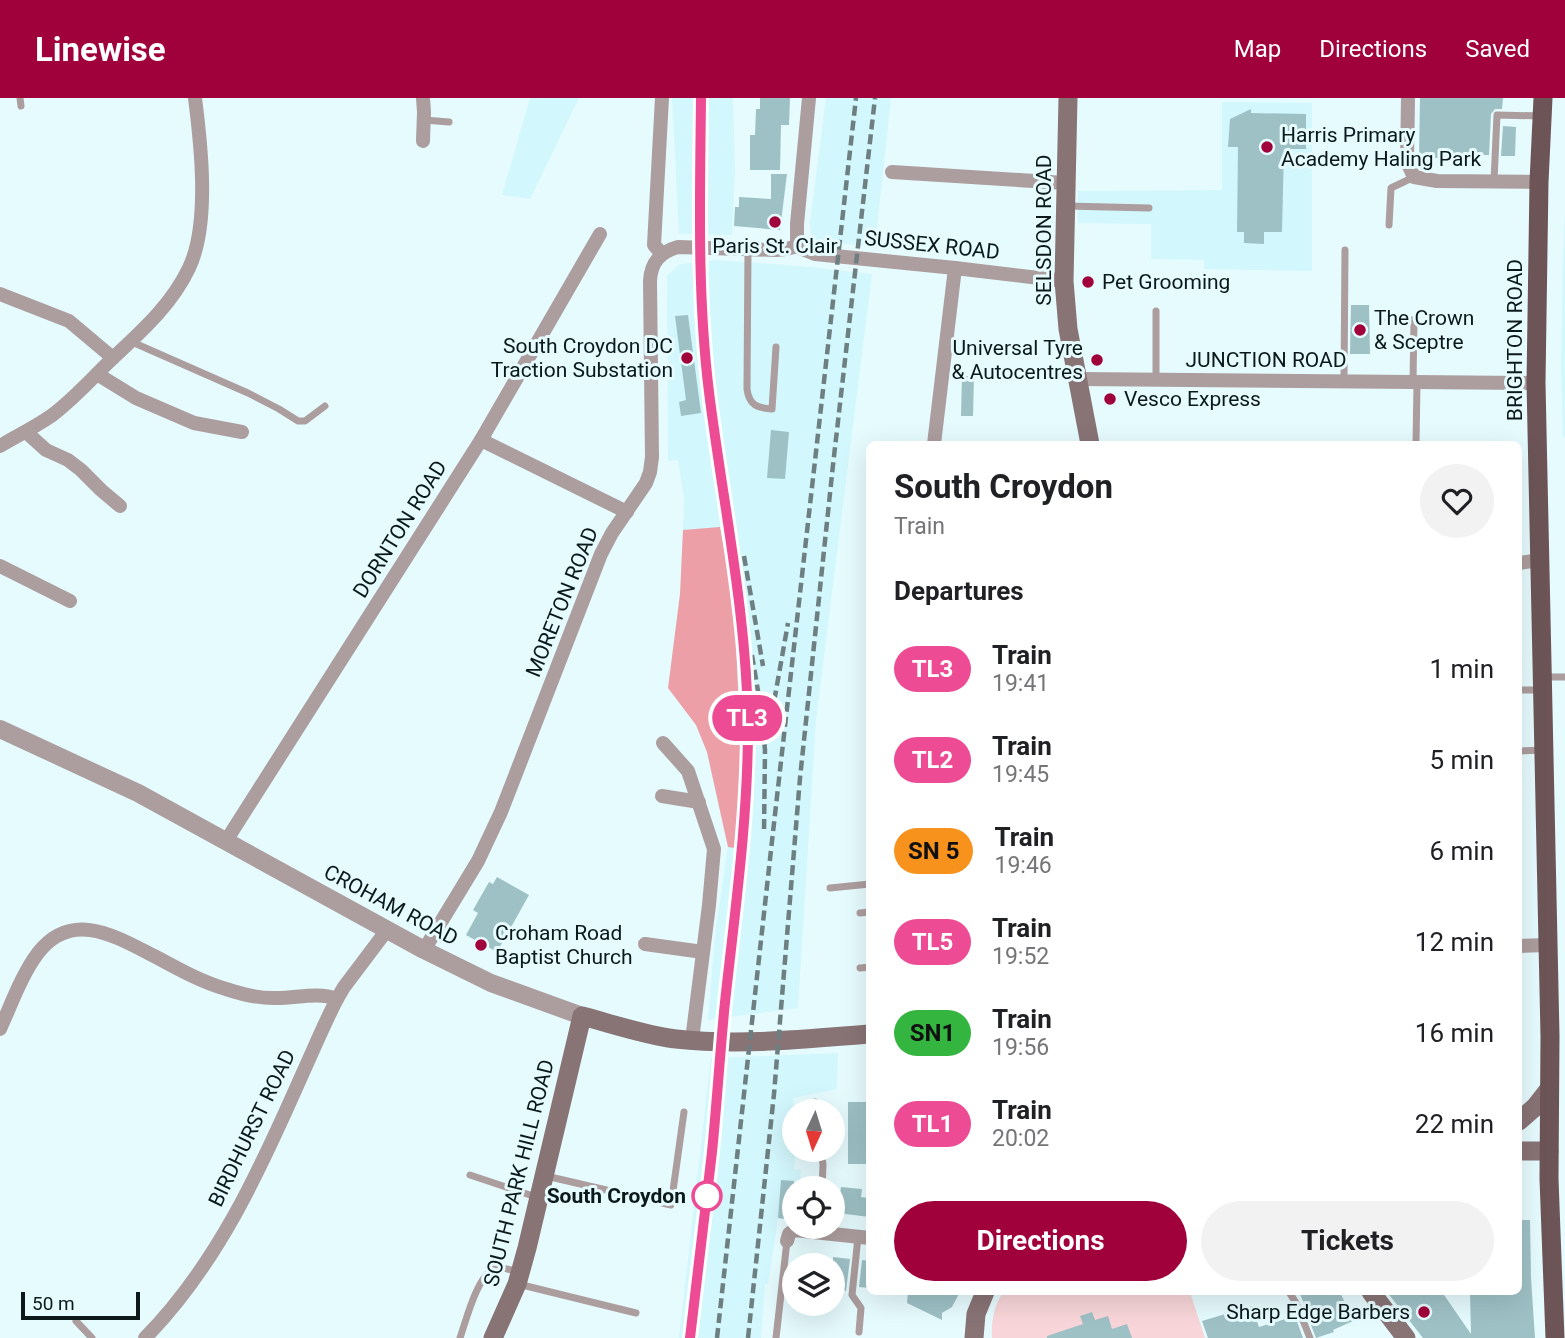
<!DOCTYPE html>
<style>
:root{--surface:#fff;--page:#f2f2f2;--text:#202124;--muted:#757577;--accent:#a1013b}
body{margin:0;font-family:Roboto,sans-serif;background:var(--page);color:var(--text);height:100vh;display:flex;flex-direction:column;font-size:26px;white-space:nowrap}
*{box-sizing:border-box;margin:0}
p{font-size:23px;color:var(--muted)}
.icon{flex:none;width:38px;height:38px;fill:none;stroke:currentColor;stroke-width:2;stroke-linecap:round;stroke-linejoin:round}
.map{position:relative;flex:1;overflow:hidden}
.sheet{position:absolute;left:866px;top:343px;width:656px;height:854px;display:flex;flex-direction:column;background:var(--surface);border-radius:10px;box-shadow:0 7px 28px #0002}
.sheet>*{flex:none}
.badge{padding:0 14px;border-radius:23px;font-size:24px;line-height:46px}
.needle{width:46px;rotate:184deg}
.controls{position:absolute;left:782px;top:1001px;display:grid;gap:14px}
.controls a{display:grid;place-items:center;width:63px;height:63px;border-radius:50%;background:var(--surface);box-shadow:0 7px 28px #0002;font-size:35px}
.scale{position:absolute;left:21px;bottom:18px;width:119px;box-sizing:border-box;padding-left:7px;border:4px solid #0b191a;border-top:0;font-size:19px;line-height:24px;white-space:nowrap;color:#0b191a;-webkit-text-stroke:5px #e6fbfe;paint-order:stroke}
.map>.badge{position:absolute;translate:-50% -50%;box-shadow:0 0 0 4px #fff}
h2{padding:0 28px;font-size:26px;line-height:63px}
.round{display:grid;place-items:center;flex:none;width:74px;height:74px;border-radius:37px;background:var(--page)}
.summary{display:flex;align-items:center;justify-content:space-between;height:119px;padding:0 28px}
h1{font-size:33px;font-weight:700;line-height:52px}
.cta{display:flex;gap:14px;margin-top:auto;padding:14px 28px}
.cta a{flex:1;height:80px;border-radius:42px;background:var(--accent);color:#fff;font-size:28px;font-weight:700;line-height:80px;text-align:center}
.cta a+a{background:var(--page);color:var(--text)}
ul{padding:0;list-style:none}
li{display:flex;align-items:center;gap:21px;height:91px;padding:0 28px}
li div{flex:1}
li b{display:block;font-size:26px}
li em{font-style:normal}
li .badge{min-width:77px;font-weight:700;text-align:center}
header{display:flex;align-items:center;gap:42px;box-sizing:border-box;height:98px;padding:0 35px;background:var(--accent);color:#fff}
header strong{font-size:33px}
nav{display:flex;gap:38px;margin-inline-start:auto;font-size:24px}
.map>svg:first-child{display:block}
.built{fill:#d2f7fc}
.green{fill:#f7d5d8}
.forest{fill:#ed9fa8}
.building{fill:#9ec1c6}
.lines{fill:none;stroke-linecap:round;stroke-linejoin:round}
.service{stroke:#ac9d9e;stroke-width:7}
.minor{stroke:#ac9d9e;stroke-width:14}
.tertiary{stroke:#ac9d9e;stroke-width:18}
.secondary{stroke:#887375;stroke-width:19}
.primary{stroke:#6d5557;stroke-width:19}
.rail{stroke:#6e7f81;stroke-width:4.5;stroke-dasharray:10 5;stroke-linecap:butt}
.line-casing{stroke:#fff;stroke-width:16}
.line{stroke:#ee4b95;stroke-width:10}
.poi-dot{fill:#a1013b;stroke:#e6fbfe;stroke-width:2.5}
.stop-dot{fill:#fff;stroke:#ee4b95;stroke-width:3.5}
.labels{text-anchor:middle;dominant-baseline:central;stroke-width:6;stroke-linejoin:round;paint-order:stroke}
.poi-label{font-size:21px;fill:#0b191a;stroke:#e6fbfe;text-anchor:start}
.street-label{font-size:21px;fill:#0b191a;stroke:#e6fbfe}
.stop-label{font-size:21px;font-weight:bold;fill:#0b191a;stroke:#e6fbfe;text-anchor:end}
</style>
<header>
<strong>Linewise</strong>
<nav><a>Map</a><a>Directions</a><a>Saved</a></nav>
</header>
<div class="map">
<svg width="1565" height="1240" viewBox="0 0 1565 1240">
<rect width="100%" height="100%" fill="#e6fbfe"/>
<g class="built">
<polygon points="530,0 579,0 530,101 502,97"/>
<polygon points="672,0 733,0 735,73 732,137 679,136"/>
<polygon points="826,0 891,0 875,148 819,144 814,142 811,137 810,124"/>
<polygon points="1222,4 1312,5 1312,173 1204,171 1204,162 1151,161 1151,126 1078,125 1078,93 1222,92"/>
<polygon points="1565,115 1565,339 1563,339 1561,268 1563,158"/>
<polygon points="718,162 811,169 872,176 816,622 798,910 708,922 715,837 728,749 707,654 721,430 683,432 684,401 678,362 668,363 667,178 680,166"/>
<polygon points="838,955 837,991 793,1000 794,1014 794,1052 796,1052 794,1071 801,1072 799,1090 794,1090 794,1122 778,1121 768,1186 765,1186 761,1240 679,1240 711,960"/>
</g>
<path class="green" d="M1003 1194H1190L1205 1240H992C991 1223 994 1208 1003 1194Z"/>
<polygon class="forest" points="720,429 734,503 741,655 735,750 728,749 707,654 696,627 668,590 680,496 683,432"/>
<g class="building">
<polygon points="760,0 790,0 789,27 781,27 780,72 750,72 750,37 755,37 756,11 760,11"/>
<polygon points="1420,0 1503,0 1502,11 1495,11 1491,16 1489,57 1463,57 1463,60 1419,60"/>
<polygon points="1251,11 1251,15 1306,16 1306,51 1284,51 1282,134 1264,134 1264,146 1244,145 1244,134 1237,134 1238,49 1228,49 1230,21"/>
<polygon points="1503,28 1516,29 1515,58 1501,58"/>
<polygon points="771,76 787,76 780,132 734,128 735,109 739,109 739,99 771,101"/>
<polygon points="1351,207 1369,207 1370,256 1350,256"/>
<polygon points="688,217 701,315 681,318 679,304 686,302 675,218"/>
<polygon points="962,278 974,278 973,318 961,318"/>
<polygon points="771,332 789,334 785,381 767,380"/>
<polygon points="497,779 529,797 497,854 466,837 478,815 473,812 489,784 493,786"/>
<rect x="848" y="1004" width="22" height="62"/>
<polygon points="781,1082 794,1083 794,1122 778,1120"/>
<polygon points="841,1089 862,1091 861,1099 868,1100 868,1103 870,1103 870,1119 837,1115"/>
<polygon points="1519,1122 1530,1122 1531,1180 1535,1240 1423,1240 1387,1194 1442,1194 1471,1236 1470,1194 1519,1194"/>
<polygon points="833,1159 850,1161 846,1193 833,1192"/>
<polygon points="862,1162 870,1163 870,1190 859,1189"/>
<polygon points="908,1194 960,1194 952,1209 942,1215 942,1222 907,1205"/>
<polygon points="1299,1194 1340,1194 1353,1223 1333,1232 1334,1234 1316,1240 1306,1214 1308,1214"/>
<polygon points="1252,1208 1259,1229 1295,1218 1303,1240 1208,1240 1202,1223"/>
<polygon points="1092,1214 1095,1222 1108,1218 1112,1231 1127,1226 1132,1240 1047,1240 1047,1238 1083,1226 1080,1218"/>
</g>
<g class="lines">
<g class="service">
<polyline points="20,0 21,8"/>
<polyline points="424,22 449,24"/>
<polyline points="1494,83 1497,17 1541,18"/>
<polyline points="1066,108 1149,110"/>
<polyline points="1389,127 1391,90 1414,79"/>
<path d="M748 151 747 291C749 307 757 310 772 311L776 249"/>
<polyline points="1388,222 1414,222 1413,284"/>
<polyline points="132,244 248,295 279,311 298,323 305,323 325,308"/>
<polyline points="1156,281 1156,213"/>
<polyline points="1344,283 1345,152"/>
<polyline points="1416,346 1417,284"/>
<polyline points="1544,579 1565,579"/>
<polyline points="1519,592 1542,592"/>
<polyline points="1519,653 1544,652"/>
<polyline points="830,790 870,786"/>
<polyline points="860,815 870,814"/>
<polyline points="860,870 870,869"/>
<polyline points="815,1004 816,1013"/>
<polyline points="821,1052 823,1067 822,1090"/>
<polyline points="470,1077 536,1099"/>
<polyline points="546,1078 671,1107 684,1014"/>
<polyline points="858,1139 852,1197 861,1210 859,1234"/>
<polyline points="518,1186 636,1215"/>
<polyline points="1289,1194 1296,1205 1310,1240"/>
<polyline points="76,1223 92,1240"/>
<path d="M460 1240C466 1223 478 1172 498 1170 505 1169 513 1173 520 1175"/>
<polyline points="776,1240 787,1143"/>
</g>
<g class="minor">
<polyline points="423,0 424,14 423,43"/>
<polyline points="809,0 797,126 797,143 800,150 815,156 955,170 1064,183"/>
<polyline points="1408,0 1407,64 1414,79 1437,83 1539,84"/>
<polyline points="892,74 1065,85"/>
<polyline points="662,156 654,147 662,0"/>
<polyline points="0,196 69,223 113,260"/>
<polyline points="97,276 136,300 194,325 242,334"/>
<polyline points="1079,281 1536,285"/>
<polyline points="26,334 46,352 68,362 81,372 101,392 120,408"/>
<polyline points="481,342 627,414"/>
<polyline points="934,346 955,170"/>
<path d="M0 348C17 338 35 329 51 318 74 301 93 279 114 259 143 232 172 206 189 170 210 126 201 47 195 0"/>
<polyline points="1519,465 1540,462"/>
<polyline points="0,468 70,503"/>
<polyline points="663,645 688,673 714,751 709,807 692,942"/>
<polyline points="662,698 699,704"/>
<polyline points="226,743 481,342 600,136"/>
<polyline points="645,846 703,854"/>
<polyline points="1519,848 1548,847"/>
<path d="M424 852 478 763 501 714 601 456 612 435 646 385 650 374 652 359 650 183C651 164 660 154 678 149L776 152 786 151 798 148"/>
<path d="M0 931C11 907 22 876 38 855 73 810 118 840 158 860 180 872 202 884 226 891 241 896 257 900 273 900 295 901 316 893 337 901"/>
<polyline points="787,1143 789,1136 794,1132 870,1140"/>
<path d="M145 1240C217 1167 260 1072 301 979 313 953 324 926 337 901L344 889 387 832"/>
</g>
<polyline class="tertiary" points="0,631 138,695 424,852 491,885 582,918"/>
<g class="secondary">
<polyline points="1068,0 1064,183 1068,231 1090,346"/>
<polyline points="1519,1023 1535,1009 1549,991"/>
<polyline points="1519,1053 1549,1053"/>
<polyline points="1371,1194 1406,1240"/>
<path d="M493 1240 517 1186 527 1150 582 918C613 926 644 937 676 941 740 948 806 941 870 936"/>
<polyline points="974,1240 976,1216 985,1194"/>
</g>
<polyline class="primary" points="1543,0 1539,84 1536,285 1550,938 1549,1081 1555,1240"/>
<g class="rail">
<path d="M701 0C700 84 698 168 705 252 710 326 724 401 737 474"/>
<polyline points="744,458 763,568"/>
<polyline points="752,557 761,611 765,652 764,735"/>
<polyline points="769,632 788,525"/>
<polyline points="690,1240 712,1051 717,982 737,795 746,689 748,626 743,543 735,467"/>
<polyline points="717,1240 772,743 856,0"/>
<polyline points="748,1240 774,996 800,680 833,367 875,0"/>
</g>
</g>
<g class="lines">
<g class="line-casing">
<path id="line" d="M690 1240C697 1178 705 1116 712 1054 717 1004 720 954 725 904 735 813 748 721 748 629 747 516 723 406 709 294 697 196 700 98 701 0"/>
</g>
<use href="#line" class="line"/>
</g>
<g class="poi-dot">
<circle cx="1267" cy="49" r="7"/>
<circle cx="775" cy="124" r="7"/>
<circle cx="1088" cy="184" r="7"/>
<circle cx="1360" cy="232" r="7"/>
<circle cx="687" cy="260" r="7"/>
<circle cx="1097" cy="262" r="7"/>
<circle cx="1110" cy="301" r="7"/>
<circle cx="481" cy="847" r="7"/>
<circle cx="1424" cy="1214" r="7"/>
</g>
<circle class="stop-dot" cx="707" cy="1098" r="14"/>
<g class="labels">
<g class="poi-label">
<text x="1281" y="37">Harris Primary<tspan x="1281" dy="24">Academy Haling Park</tspan></text>
<text x="775" y="148" text-anchor="middle">Paris St. Clair</text>
<text x="1102" y="184">Pet Grooming</text>
<text x="1374" y="220">The Crown<tspan x="1374" dy="24">&amp; Sceptre</tspan></text>
<text x="673" y="248" text-anchor="end">South Croydon DC<tspan x="673" dy="24">Traction Substation</tspan></text>
<text x="1083" y="250" text-anchor="end">Universal Tyre<tspan x="1083" dy="24">&amp; Autocentres</tspan></text>
<text x="1124" y="301">Vesco Express</text>
<text x="495" y="835">Croham Road<tspan x="495" dy="24">Baptist Church</tspan></text>
<text x="1410" y="1214" text-anchor="end">Sharp Edge Barbers</text>
</g>
<g class="street-label">
<text transform="translate(1044 132) rotate(-90)">SELSDON ROAD</text>
<text transform="translate(932 147) rotate(6)">SUSSEX ROAD</text>
<text transform="translate(1515 242) rotate(-90)">BRIGHTON ROAD</text>
<text x="1266" y="262">JUNCTION ROAD</text>
<text transform="translate(400 431) rotate(-58)">DORNTON ROAD</text>
<text transform="translate(562 504) rotate(-68)">MORETON ROAD</text>
<text transform="translate(391 807) rotate(28)">CROHAM ROAD</text>
<text transform="translate(252 1030) rotate(-64)">BIRDHURST ROAD</text>
<text transform="translate(519 1075) rotate(-76)">SOUTH PARK HILL ROAD</text>
</g>
<g class="stop-label">
<text x="686" y="1098">South Croydon</text>
</g>
</g>
</svg>
<div class="controls">
<a><svg class="needle" viewBox="-14 -14 28 28"><path d="M0-13l5 13h-10z" fill="#e53935"/><path d="M0 13l5-13h-10z" fill="#757577"/></svg></a>
<a><svg class="icon" aria-label="locate" viewBox="0 0 24 24"><circle cx="12" cy="12" r="6"/><path d="M12 2v4M12 18v4M2 12h4M18 12h4"/></svg></a>
<a><svg class="icon" aria-label="layers" viewBox="0 0 24 24"><path d="M12 4l9 5-9 5-9-5zM3 14l9 5 9-5"/></svg></a>
</div>
<div class="scale">50 m</div>
<b class="badge" style="left:747px;top:620px;background:#ee4b95;color:#fff">TL3</b>
<section class="sheet">
<div class="summary"><div><h1>South Croydon</h1><p>Train</p></div><a class="round"><svg class="icon" aria-label="heart" viewBox="0 0 24 24"><path d="M12 20l-8-8c-3-5 5-10 8-4 3-6 11-1 8 4z"/></svg></a></div>
<h2>Departures</h2>
<ul>
<li><span class="badge" style="background:#ee4b95;color:#fff">TL3</span><div><b>Train</b><p>19:41</p></div><em>1 min</em></li>
<li><span class="badge" style="background:#ee4b95;color:#fff">TL2</span><div><b>Train</b><p>19:45</p></div><em>5 min</em></li>
<li><span class="badge" style="background:#f7931d;color:#111">SN 5</span><div><b>Train</b><p>19:46</p></div><em>6 min</em></li>
<li><span class="badge" style="background:#ee4b95;color:#fff">TL5</span><div><b>Train</b><p>19:52</p></div><em>12 min</em></li>
<li><span class="badge" style="background:#33b540;color:#111">SN1</span><div><b>Train</b><p>19:56</p></div><em>16 min</em></li>
<li><span class="badge" style="background:#ee4b95;color:#fff">TL1</span><div><b>Train</b><p>20:02</p></div><em>22 min</em></li>
</ul>
<div class="cta"><a>Directions</a><a>Tickets</a></div>
</section>
</div>
